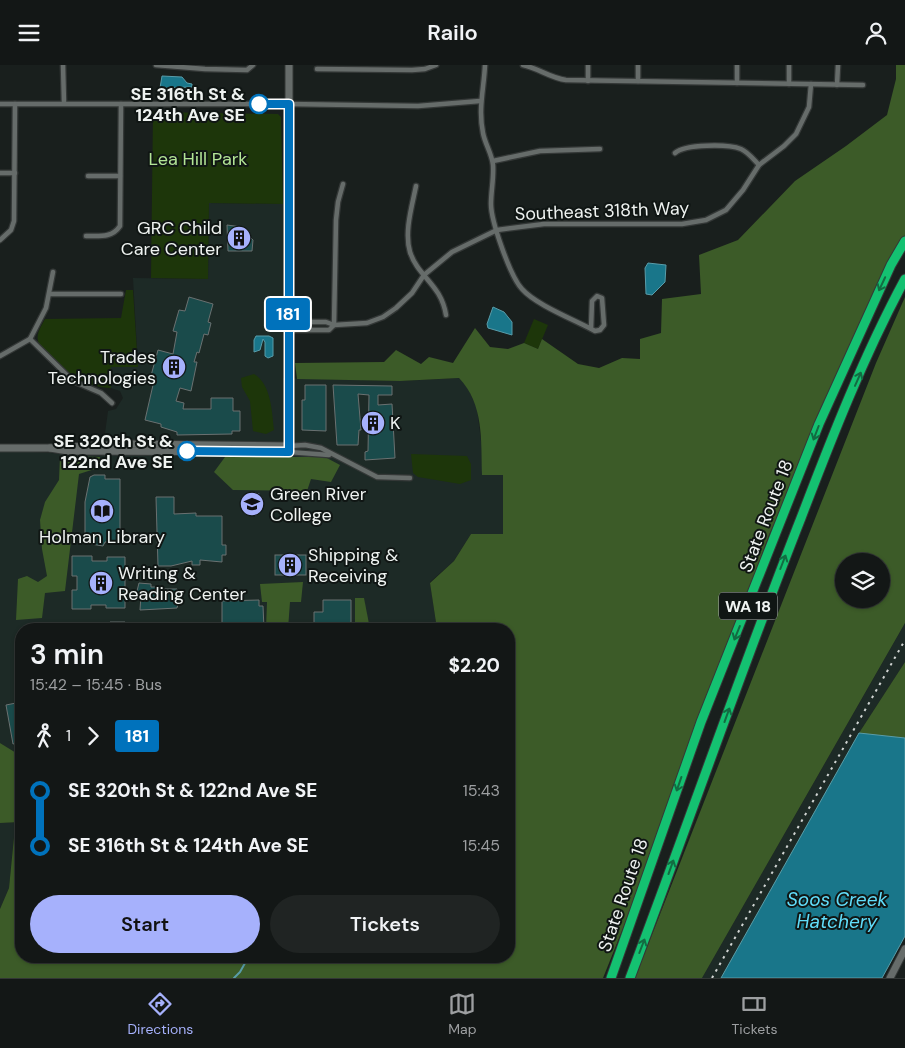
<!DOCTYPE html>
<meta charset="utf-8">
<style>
:root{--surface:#131716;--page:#202423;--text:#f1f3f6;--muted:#9d9fa1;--line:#323635;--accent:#a6b1fc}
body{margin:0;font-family:"DM Sans",sans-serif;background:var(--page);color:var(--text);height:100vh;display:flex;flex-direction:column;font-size:19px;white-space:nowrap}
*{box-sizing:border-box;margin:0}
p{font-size:16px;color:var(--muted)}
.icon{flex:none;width:28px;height:28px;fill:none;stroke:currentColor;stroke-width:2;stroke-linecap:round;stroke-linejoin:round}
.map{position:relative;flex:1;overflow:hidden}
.drawer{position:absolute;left:15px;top:558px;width:500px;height:340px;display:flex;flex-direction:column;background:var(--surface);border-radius:20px;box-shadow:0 1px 4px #0004,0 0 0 1px var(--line)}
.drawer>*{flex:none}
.badge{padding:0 10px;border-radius:4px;font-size:18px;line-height:32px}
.tools{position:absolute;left:835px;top:488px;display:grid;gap:10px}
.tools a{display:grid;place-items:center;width:55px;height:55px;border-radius:50%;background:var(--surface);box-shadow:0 1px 4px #0004,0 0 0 1px var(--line);font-size:25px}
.map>.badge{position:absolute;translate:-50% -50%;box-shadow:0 0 0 2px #fff}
.legs{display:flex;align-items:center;gap:8px;height:55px;padding:0 15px;font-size:16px}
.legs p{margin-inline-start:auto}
.head{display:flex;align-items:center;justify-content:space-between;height:85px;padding:0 15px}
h1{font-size:28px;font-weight:600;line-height:38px}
.action{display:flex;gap:10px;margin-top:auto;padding:10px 15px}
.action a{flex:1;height:58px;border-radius:30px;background:var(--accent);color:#111;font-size:20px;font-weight:600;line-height:58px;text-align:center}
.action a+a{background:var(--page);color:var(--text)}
ul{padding:0 15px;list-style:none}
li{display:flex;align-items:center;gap:18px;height:55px;font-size:19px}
li i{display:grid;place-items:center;width:8px;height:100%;margin:0 6px;background:currentColor}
li i::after{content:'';width:12px;height:12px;margin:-6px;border:4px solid;border-radius:50%;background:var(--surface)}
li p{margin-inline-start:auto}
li:first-child i{background:linear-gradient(#0000 50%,currentColor 0)}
li:last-child i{background:linear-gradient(currentColor 50%,#0000 0)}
header{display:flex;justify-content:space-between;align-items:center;height:65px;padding:0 15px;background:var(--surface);font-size:22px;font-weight:600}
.dock{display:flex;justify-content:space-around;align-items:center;height:70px;border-top:1px solid var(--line);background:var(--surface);font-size:14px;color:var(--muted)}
.dock a{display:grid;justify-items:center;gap:2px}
.dock .selected{color:var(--accent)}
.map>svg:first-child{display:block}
.built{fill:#1d2a26}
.green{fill:#1d360a}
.forest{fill:#3c5b28;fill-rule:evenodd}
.water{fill:#19768a;stroke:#599ca9}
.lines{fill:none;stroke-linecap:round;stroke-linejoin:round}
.stream{stroke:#599ca9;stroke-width:2}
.building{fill:#1a4b4b;stroke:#6a7171}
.street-casing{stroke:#343837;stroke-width:7}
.secondary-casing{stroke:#343837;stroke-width:9}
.highway-casing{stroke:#343837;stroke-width:11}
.street{stroke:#666c6a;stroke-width:4.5}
.secondary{stroke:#666c6a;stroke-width:7}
.highway{stroke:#14c171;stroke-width:9}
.rail{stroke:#d0d4d2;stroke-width:2;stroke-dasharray:2.5 5;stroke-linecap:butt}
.oneway{stroke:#126c42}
.line-1-casing{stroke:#fff;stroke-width:11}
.line-1{stroke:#0072bc;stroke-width:8}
.stop-1-dot{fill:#fff;stroke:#0072bc;stroke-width:2.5}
.labels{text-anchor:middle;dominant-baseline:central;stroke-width:4;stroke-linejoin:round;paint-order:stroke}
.shield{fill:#101614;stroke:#acb1af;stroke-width:1}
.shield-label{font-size:16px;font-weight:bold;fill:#eff3f1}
.stop-label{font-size:18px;font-weight:bold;fill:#eff3f1;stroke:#101614;text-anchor:end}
.park-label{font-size:18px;fill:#b3e596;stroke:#101614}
.street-label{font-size:18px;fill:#eff3f1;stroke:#101614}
.poi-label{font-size:18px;fill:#eff3f1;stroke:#101614;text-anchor:start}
.water-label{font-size:19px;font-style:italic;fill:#61ddfa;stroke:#101614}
</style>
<header><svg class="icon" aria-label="menu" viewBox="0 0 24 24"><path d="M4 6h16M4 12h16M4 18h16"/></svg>Railo<svg class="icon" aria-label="person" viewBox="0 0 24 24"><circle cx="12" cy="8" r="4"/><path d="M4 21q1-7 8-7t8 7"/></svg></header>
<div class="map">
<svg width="905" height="913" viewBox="0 0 905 913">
<rect width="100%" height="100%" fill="#191f1d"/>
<g class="built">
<polygon points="209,138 283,139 283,313 400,316 459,313 467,321 477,343 481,376 503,410 503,469 471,469 454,496 430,517 437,564 21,564 21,691 19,691 0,678 0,385 102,391 108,346 116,344 123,333 120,326 111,323 111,302 138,301 133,213 208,214"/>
<polygon points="905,558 905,597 859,668 721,913 702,913"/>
<polygon points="21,757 21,771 14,772 9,823 0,844 0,758"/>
</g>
<g class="green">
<polygon points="153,47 278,49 281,52 283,139 209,138 208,214 151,213"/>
<path d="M126 225H133L138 302H111V323C85 322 68 309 50 291 46 286 39 281 38 276 36 268 42 260 45 254L121 253Z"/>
<polygon points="534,254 548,260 538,284 524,278"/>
<path d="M254 309C271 319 272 346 274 365L266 369 253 366 250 336 242 322 241 313Z"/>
<polygon points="411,389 467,391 471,399 471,415 460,419 418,412 413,408"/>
</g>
<g class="forest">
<path d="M896 0H905V173L769 470 648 801 603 913H0V844L9 823 14 772 21 771V891H509V564H437L430 518 454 496 471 469H503V410H482C481 375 484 339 459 313L400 316 297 314 295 298 384 297 396 285 421 299 429 292 453 298 475 263 490 282 508 284 524 278 538 284 542 274 578 299 599 303 622 293 640 294V274L661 268 662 234 701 229 699 190 738 175 795 116 846 81 887 50 896 14Z"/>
<path d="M905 232V558L702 913H635L876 298ZM844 496H881V534H844Z"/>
<polygon points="60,391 100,392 98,403 79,409 65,526 45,528 42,553 16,555 18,514 27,511 38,517 47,511 42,484 40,455 45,437 59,415"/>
<polygon points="225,392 325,392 340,400 331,417 311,414 307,426 233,425 214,407"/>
<polygon points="303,517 301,537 290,537 288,564 266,564 267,537 262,537 260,519"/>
<polygon points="355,533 364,533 370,564 355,564"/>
<polygon points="905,597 905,733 721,913 859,668"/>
<polygon points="0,678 21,691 21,757 0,758"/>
</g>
<g class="water">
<polygon points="162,11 182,12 187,18 192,19 192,22 160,23"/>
<polygon points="648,198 666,200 665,217 652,230 646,229 645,203"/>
<polygon points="493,242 504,247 512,257 512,270 488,263 487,259"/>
<polygon points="256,271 269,271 273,273 273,291 268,293 265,291 265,277 263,274 260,285 254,287 254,275"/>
<polygon points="859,668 905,673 905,871 882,913 721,913"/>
</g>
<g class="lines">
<polyline class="stream" points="234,913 240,907 249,891"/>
</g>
<g class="building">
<polygon points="227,160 242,162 242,164 253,175 252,186 228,186"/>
<polygon points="189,232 213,239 208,257 211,258 208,270 204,269 199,288 197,287 194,297 197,297 191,326 180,323 176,336 184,338 183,344 211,344 211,333 233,333 233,346 240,346 240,366 232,366 232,369 177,370 177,367 161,362 161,359 145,355 153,320 149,318 158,285 173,289 177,267 173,266 179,245 185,246"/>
<polygon points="305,320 326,320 326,366 302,365 302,335 305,335"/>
<polygon points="333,320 392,321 392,330 378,330 378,340 392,339 395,393 365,395 365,387 368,386 369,330 358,329 361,365 359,365 358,380 337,380"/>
<polygon points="94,410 105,410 105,414 120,414 120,477 105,477 103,481 85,478 85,437 90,412"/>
<polygon points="156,432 174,432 174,449 196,448 196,451 222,451 222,480 226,480 226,490 222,490 222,497 200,495 200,500 192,500 192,496 171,501 158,501"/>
<rect x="275" y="490" width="31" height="20"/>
<polygon points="72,491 92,491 92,496 107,496 107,492 125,492 125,543 106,543 106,540 91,540 91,544 72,544 72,525 77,525 77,511 72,511"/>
<polygon points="139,518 151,519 151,522 159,522 159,524 177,524 180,532 177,543 140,545 141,530 137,526"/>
<polygon points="259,535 259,541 263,541 264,564 222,564 222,536"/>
<polygon points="323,535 351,535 351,563 314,564 314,547 323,547"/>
<polygon points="110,557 125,557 125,564 108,564 108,559 110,559"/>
<polygon points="16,638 16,640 21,639 21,677 13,679 6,640"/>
</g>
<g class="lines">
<g class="street-casing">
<g id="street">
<polyline points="63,0 64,38"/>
<polyline points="156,0 205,4 247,5 253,0"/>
<path d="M485 0C484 23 478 44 483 68 485 79 492 89 493 100 494 113 491 126 491 139 491 156 510 211 522 224 536 240 575 255 595 266L600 265 604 260 602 233 597 231 592 236 591 264"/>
<path d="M523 0C538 3 550 13 566 15L863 20"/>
<polyline points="317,4 412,5 425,4 436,0"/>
<polyline points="588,16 588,0"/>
<polyline points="638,16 638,0"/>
<polyline points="737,18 737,0"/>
<polyline points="789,19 789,0"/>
<polyline points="837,20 838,0"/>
<polyline points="0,39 289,39 418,41 480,36"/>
<path d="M675 88C685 79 728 79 741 84 748 87 753 94 759 100"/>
<polyline points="493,96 540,86 600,84"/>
<polyline points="0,108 15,108"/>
<polyline points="88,111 120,111"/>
<path d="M416 121C412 141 404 167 410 187 418 212 441 219 446 250"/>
<path d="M86 171C100 171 112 173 120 161L121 39"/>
<polyline points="0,175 11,165 14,156 15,39"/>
<polyline points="50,229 121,229"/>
<polyline points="288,257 326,257 334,260 367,258 383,252 396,243 412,228 424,210 452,187 497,165 544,159 682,159 706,155 726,145 743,125 759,100 784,81 796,69 809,42 811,19"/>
<polyline points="334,260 336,155 338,137 343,119"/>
<polyline points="288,265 329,265 334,260"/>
<polyline points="30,274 73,316 101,328 112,338"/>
<polyline points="0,291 30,274 46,243 53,207"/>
<polyline points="289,381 305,380 321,383 377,412 410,413"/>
<polyline points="289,387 329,390"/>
</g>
</g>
<g class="secondary-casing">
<g id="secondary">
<polyline points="0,383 50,383 129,379 289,381"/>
<polyline points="50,383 68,386 289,387 289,0"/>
<polyline points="890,913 905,884"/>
</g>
</g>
<g class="highway-casing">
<g id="highway">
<polyline points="611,913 701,657 819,359 891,200 905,176"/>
<path d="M630 913C688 760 741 605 801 453 832 372 864 290 905 214"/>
</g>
</g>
<use href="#street" class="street"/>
<use href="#secondary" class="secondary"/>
<use href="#highway" class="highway"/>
<polyline class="rail" points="712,913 905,575"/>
</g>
<defs><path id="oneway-shaft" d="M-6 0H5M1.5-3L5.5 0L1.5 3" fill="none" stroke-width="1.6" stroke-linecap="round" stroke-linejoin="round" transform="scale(1.25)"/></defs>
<g class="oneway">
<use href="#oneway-shaft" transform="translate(882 219) rotate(115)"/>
<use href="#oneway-shaft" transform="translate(858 314) rotate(-66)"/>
<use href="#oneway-shaft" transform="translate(816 368) rotate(111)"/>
<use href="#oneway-shaft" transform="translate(783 497) rotate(-69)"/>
<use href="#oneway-shaft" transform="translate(737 568) rotate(112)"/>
<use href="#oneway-shaft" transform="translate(727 650) rotate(-70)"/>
<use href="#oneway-shaft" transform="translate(679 719) rotate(109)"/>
<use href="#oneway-shaft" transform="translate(671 802) rotate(-70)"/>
<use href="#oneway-shaft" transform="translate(642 881) rotate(-69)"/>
</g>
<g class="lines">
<g class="line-1-casing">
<polyline id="line-1" points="187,386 289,387 289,39 259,39"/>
</g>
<use href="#line-1" class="line-1"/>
</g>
<defs>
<g id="building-disc" transform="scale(1.25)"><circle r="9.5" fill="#a6b1fc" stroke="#101614"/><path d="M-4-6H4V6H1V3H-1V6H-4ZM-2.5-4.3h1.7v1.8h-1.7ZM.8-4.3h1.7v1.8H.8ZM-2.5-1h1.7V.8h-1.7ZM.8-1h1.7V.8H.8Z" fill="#111"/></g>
<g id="university-disc" transform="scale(1.25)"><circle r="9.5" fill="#a6b1fc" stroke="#101614"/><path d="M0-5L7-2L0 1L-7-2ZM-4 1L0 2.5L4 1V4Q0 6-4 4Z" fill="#111"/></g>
<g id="library-disc" transform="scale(1.25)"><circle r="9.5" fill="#a6b1fc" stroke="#101614"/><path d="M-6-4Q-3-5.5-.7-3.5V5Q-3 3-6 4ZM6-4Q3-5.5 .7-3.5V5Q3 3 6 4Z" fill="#111"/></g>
</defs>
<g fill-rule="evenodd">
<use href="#building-disc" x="239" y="173"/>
<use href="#building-disc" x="174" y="302"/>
<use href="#building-disc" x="373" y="358"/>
<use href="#university-disc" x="252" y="439"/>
<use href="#library-disc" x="102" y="446"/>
<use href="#building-disc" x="290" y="500"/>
<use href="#building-disc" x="101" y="518"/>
</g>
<g class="stop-1-dot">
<circle cx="259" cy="39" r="9"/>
<circle cx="187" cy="386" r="9"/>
</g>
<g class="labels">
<rect class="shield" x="719" y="527.5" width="58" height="27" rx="4"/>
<g class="shield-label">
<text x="748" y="541">WA 18</text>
</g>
<g class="stop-label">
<text x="245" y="29">SE 316th St &amp;<tspan x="245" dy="21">124th Ave SE</tspan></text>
<text x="173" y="376">SE 320th St &amp;<tspan x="173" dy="21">122nd Ave SE</tspan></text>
</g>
<g class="park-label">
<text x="198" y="94">Lea Hill Park</text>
</g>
<g class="street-label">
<text transform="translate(602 146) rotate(-2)">Southeast 318th Way</text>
<text transform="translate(766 451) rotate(-69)">State Route 18</text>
<text transform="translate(623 830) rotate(-71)">State Route 18</text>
</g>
<g class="poi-label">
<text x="222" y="163" text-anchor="end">GRC Child<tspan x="222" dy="21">Care Center</tspan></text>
<text x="156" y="292" text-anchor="end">Trades<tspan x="156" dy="21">Technologies</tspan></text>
<text x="390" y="358">K</text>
<text x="270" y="429">Green River<tspan x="270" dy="21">College</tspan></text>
<text x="102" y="472" text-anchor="middle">Holman Library</text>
<text x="308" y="490">Shipping &amp;<tspan x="308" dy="21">Receiving</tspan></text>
<text x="118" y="508">Writing &amp;<tspan x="118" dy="21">Reading Center</tspan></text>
</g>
<g class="water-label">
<text x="837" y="834">Soos Creek<tspan x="837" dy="22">Hatchery</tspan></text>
</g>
</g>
</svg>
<div class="tools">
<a><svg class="icon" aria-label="layers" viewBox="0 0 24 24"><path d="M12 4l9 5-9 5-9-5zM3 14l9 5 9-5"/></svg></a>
</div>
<b class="badge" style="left:288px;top:249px;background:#0072bc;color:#fff">181</b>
<section class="drawer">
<div class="head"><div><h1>3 min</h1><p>15:42 – 15:45 · Bus</p></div><b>$2.20</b></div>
<div class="legs"><svg class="icon" aria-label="walk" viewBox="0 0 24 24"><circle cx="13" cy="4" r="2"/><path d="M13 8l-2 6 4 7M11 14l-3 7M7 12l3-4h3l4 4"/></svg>1<svg class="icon" aria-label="forward" viewBox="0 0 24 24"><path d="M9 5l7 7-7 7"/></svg><b class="badge" style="background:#0072bc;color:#fff">181</b></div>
<ul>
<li><i style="color:#0072bc"></i><b>SE 320th St &amp; 122nd Ave SE</b><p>15:43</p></li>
<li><i style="color:#0072bc"></i><b>SE 316th St &amp; 124th Ave SE</b><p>15:45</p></li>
</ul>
<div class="action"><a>Start</a><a>Tickets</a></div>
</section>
</div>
<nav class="dock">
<a class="selected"><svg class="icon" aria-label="directions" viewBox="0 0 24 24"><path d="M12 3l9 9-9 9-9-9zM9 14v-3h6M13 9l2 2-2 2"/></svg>Directions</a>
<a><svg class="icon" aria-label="map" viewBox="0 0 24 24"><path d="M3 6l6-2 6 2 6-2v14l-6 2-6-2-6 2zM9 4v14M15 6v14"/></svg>Map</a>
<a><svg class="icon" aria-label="tickets" viewBox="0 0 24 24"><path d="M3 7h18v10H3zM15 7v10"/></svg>Tickets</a>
</nav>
